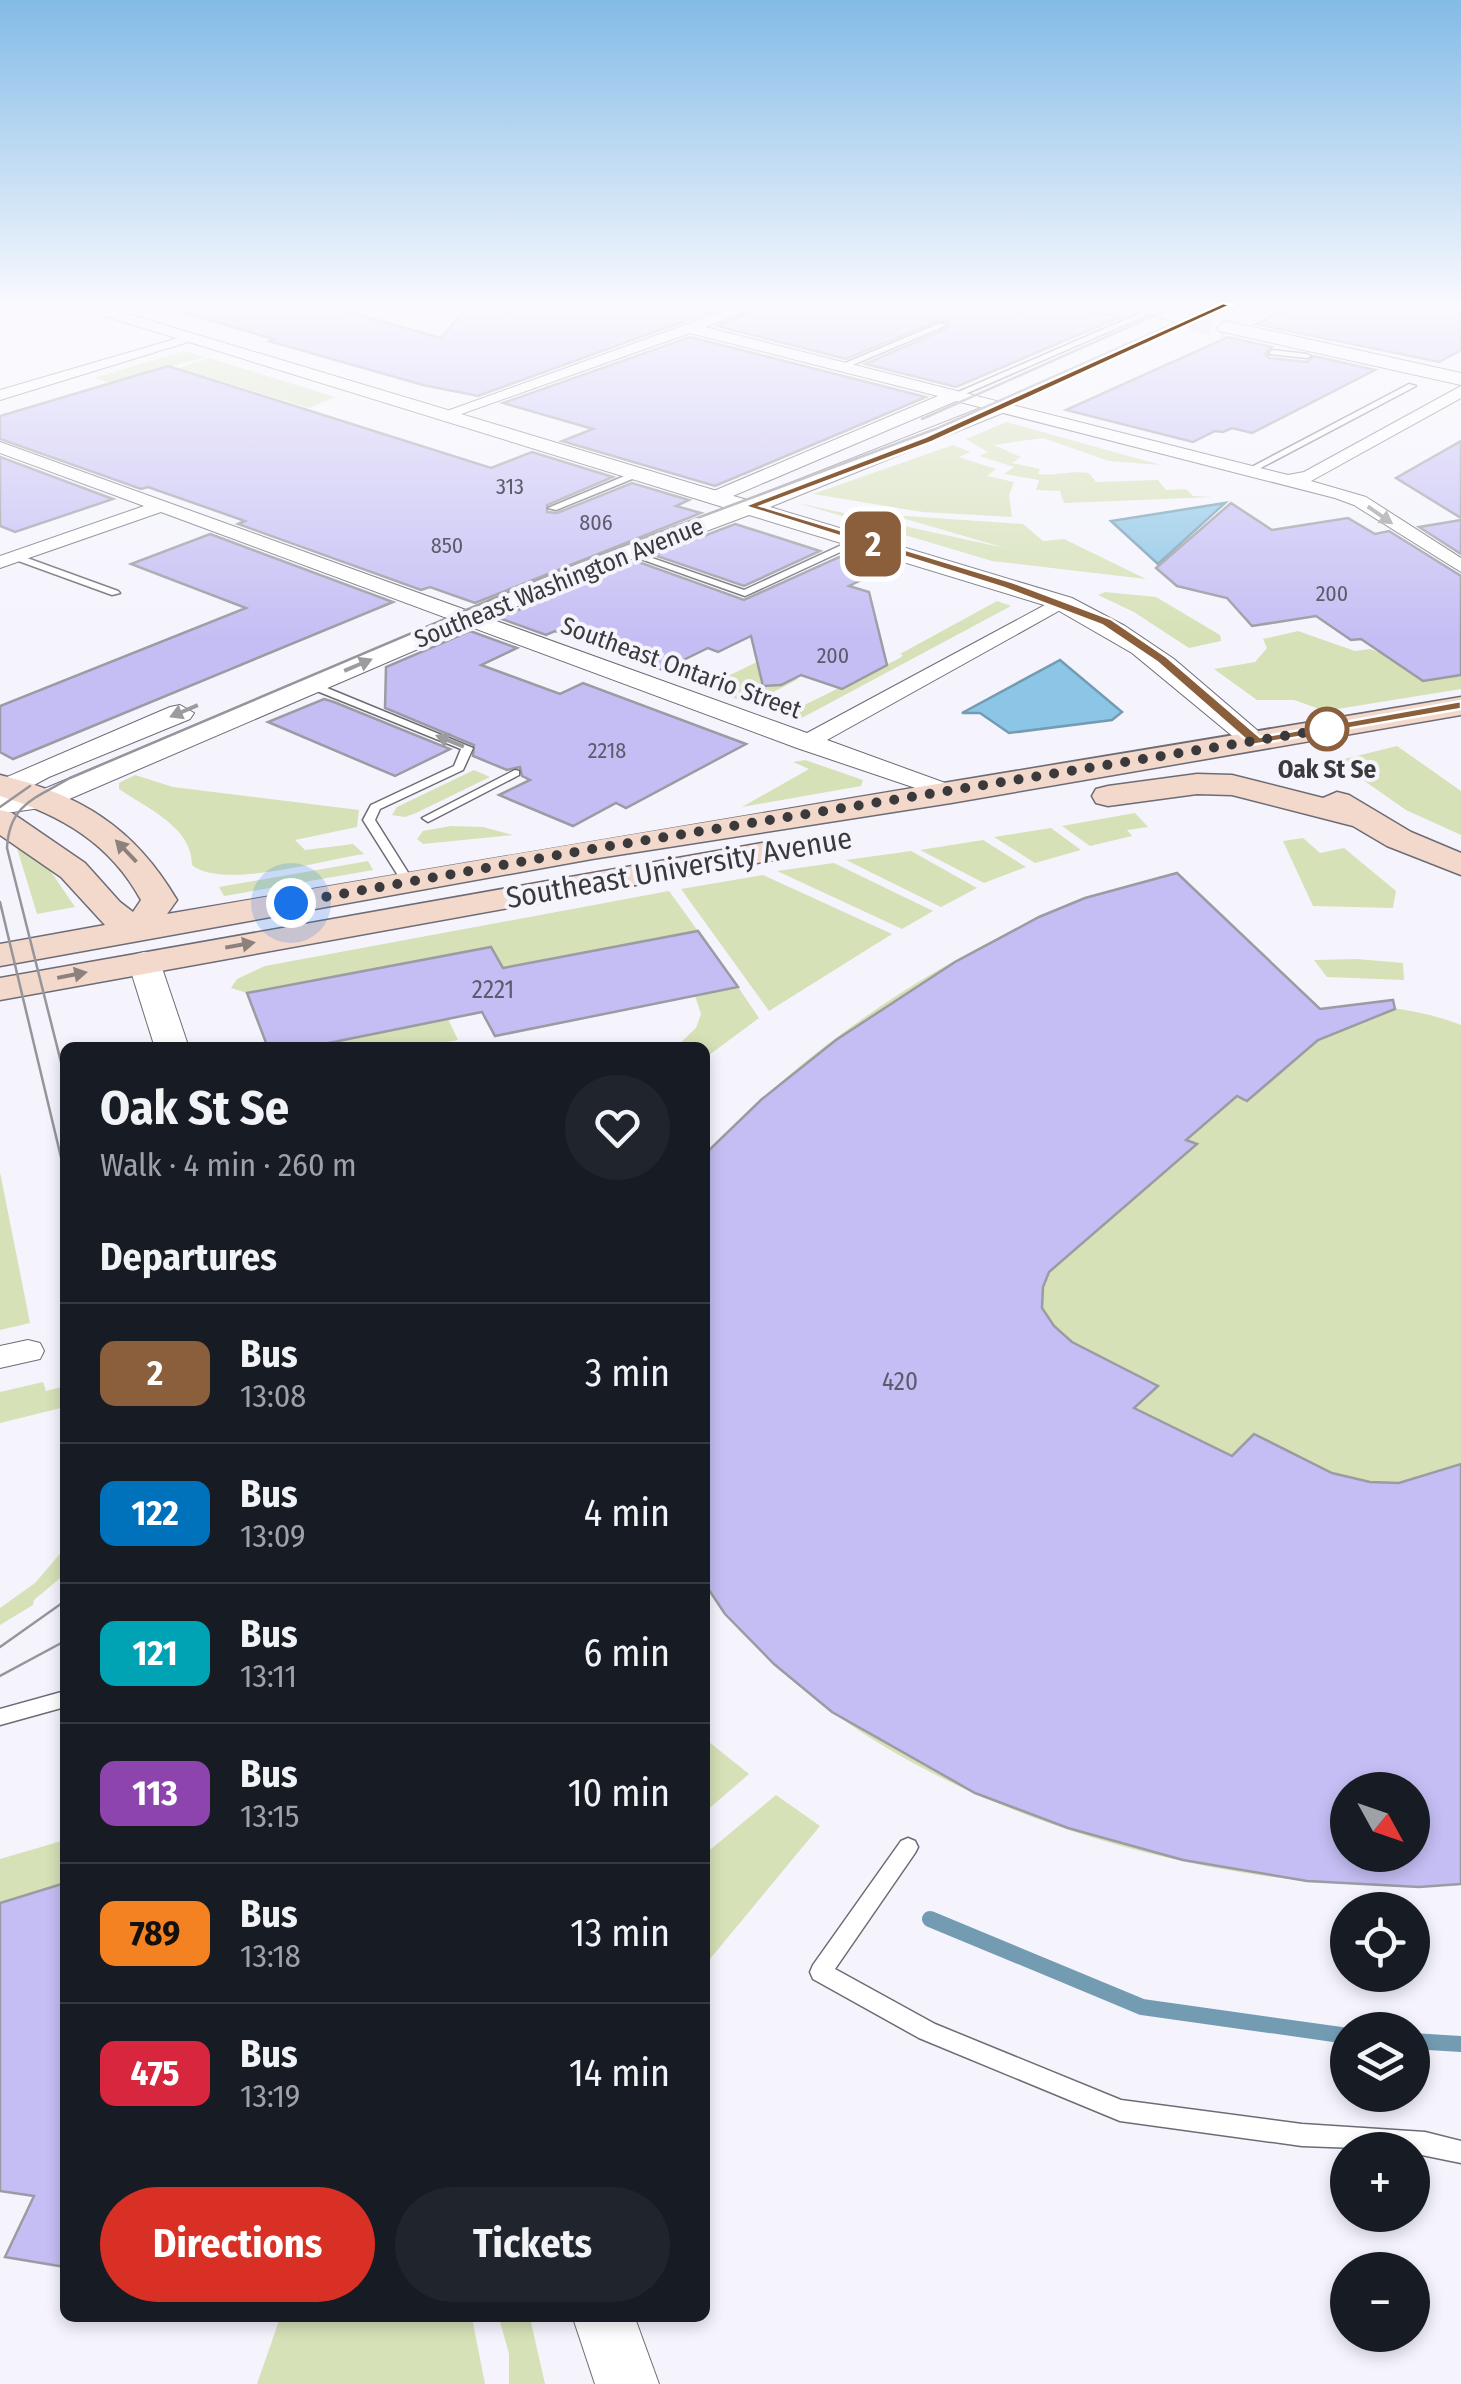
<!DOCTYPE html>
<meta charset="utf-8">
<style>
:root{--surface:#171b24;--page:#20242c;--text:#f1f3f6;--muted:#9ea1a6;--line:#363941;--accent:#d93025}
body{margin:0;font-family:"Fira Sans Condensed",sans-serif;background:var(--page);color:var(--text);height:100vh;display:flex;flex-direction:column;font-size:38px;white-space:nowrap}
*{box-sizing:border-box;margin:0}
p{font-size:32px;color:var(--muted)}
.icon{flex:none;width:55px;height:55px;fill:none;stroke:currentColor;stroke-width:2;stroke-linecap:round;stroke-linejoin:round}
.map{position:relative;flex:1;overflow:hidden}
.sheet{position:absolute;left:60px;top:1042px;width:650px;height:1280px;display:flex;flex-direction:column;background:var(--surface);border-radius:15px;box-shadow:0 5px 15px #0003}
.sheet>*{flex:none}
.badge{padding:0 20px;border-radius:15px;font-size:35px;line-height:65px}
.needle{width:65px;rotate:130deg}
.controls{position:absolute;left:1330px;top:1772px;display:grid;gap:20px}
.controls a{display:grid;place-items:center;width:100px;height:100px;border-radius:50%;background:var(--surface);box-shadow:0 5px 15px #0003;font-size:50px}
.you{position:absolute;width:50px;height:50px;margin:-25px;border:8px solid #fff;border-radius:50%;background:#1a73e8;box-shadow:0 0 0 15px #1a73e833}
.map>.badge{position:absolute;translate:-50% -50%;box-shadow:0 0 0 5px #fff}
h2{padding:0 40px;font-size:38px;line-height:90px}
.round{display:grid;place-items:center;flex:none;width:105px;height:105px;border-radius:52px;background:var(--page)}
.overview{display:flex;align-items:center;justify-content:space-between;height:170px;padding:0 40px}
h1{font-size:48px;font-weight:700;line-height:75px}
.action{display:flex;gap:20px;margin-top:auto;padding:20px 40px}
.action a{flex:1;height:115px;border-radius:60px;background:var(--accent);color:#fff;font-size:40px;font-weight:700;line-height:115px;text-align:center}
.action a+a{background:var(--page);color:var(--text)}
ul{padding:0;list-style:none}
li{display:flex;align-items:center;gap:30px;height:140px;padding:0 40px;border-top:2px solid var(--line)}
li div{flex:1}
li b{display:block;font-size:38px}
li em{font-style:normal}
li .badge{min-width:110px;font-weight:700;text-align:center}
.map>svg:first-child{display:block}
.green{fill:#d6e1b7;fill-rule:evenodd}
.water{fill:#8cc6e6;stroke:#739cb3;stroke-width:2.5}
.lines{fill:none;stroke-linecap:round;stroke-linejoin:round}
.stream{stroke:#739cb3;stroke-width:16}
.building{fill:#c5bef4;stroke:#9b9ba3;stroke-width:2.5;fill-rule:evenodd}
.tertiary-tunnel{stroke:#d0cfd7;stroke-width:21;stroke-dasharray:21 10;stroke-linecap:butt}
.service-casing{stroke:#6d6c74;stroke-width:3}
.minor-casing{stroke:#6d6c74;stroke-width:2}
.tertiary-casing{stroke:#6d6c74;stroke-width:2}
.secondary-casing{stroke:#6d6c74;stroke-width:3}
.service{fill:#fff;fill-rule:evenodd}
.minor{fill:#fff;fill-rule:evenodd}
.tertiary{fill:#fff;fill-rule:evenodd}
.secondary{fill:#f3d8cc;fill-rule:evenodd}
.tram{stroke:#95959b;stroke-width:2.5}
.oneway{fill:#9c9c9e}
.oneway2{fill:#8d817d}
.line{fill:#8b5e3c;stroke:#fff;stroke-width:2.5}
.walk{stroke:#3a3a3d;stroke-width:10;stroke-dasharray:0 18}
.stop-dot{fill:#fff;stroke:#8b5e3c;stroke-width:5}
.labels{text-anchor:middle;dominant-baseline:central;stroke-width:8;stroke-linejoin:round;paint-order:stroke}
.far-number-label{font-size:22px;fill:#5d5b6b}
.far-street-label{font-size:25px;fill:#3a3a3d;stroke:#f5f4fd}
.far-stop-label{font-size:25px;font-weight:bold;fill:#3a3a3d;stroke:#f5f4fd}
.number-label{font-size:25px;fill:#5d5b6b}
.street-label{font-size:30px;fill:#3a3a3d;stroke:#f5f4fd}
</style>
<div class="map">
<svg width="1461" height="2384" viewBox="0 0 1461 2384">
<rect width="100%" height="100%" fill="#f5f4fd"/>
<g class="green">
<polygon points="184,351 206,357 110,383 94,378"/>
<polygon points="209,358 335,397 309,408 179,368"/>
<path d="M1006 422 1161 465 1109 461 1043 438 994 445 1021 457 1012 463 1040 469 1038 474C1058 476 1068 470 1089 473L1096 482 1158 480 1166 490 1186 489 1193 496 1214 497 1064 503 1060 491 1036 490 1039 480 1004 474 1014 467 979 456 988 452 966 439Z"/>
<polygon points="953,445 970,452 959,457 996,469 987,476 1014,482 1009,495 1012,517 923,512 813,494"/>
<polygon points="798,503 1005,548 892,515 1023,524 1043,541 1064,539 1146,579 992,561"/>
<polygon points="1105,592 1156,597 1220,635 1221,641 1189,648 1134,612 1098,595"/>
<polygon points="997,601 1011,606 798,720 784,715 900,658 903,655 900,654"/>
<polygon points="1298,631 1355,651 1370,649 1387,655 1423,681 1461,675 1461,689 1325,711 1294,700 1257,700 1214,669 1255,662 1267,648 1263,639"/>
<polygon points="757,662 763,686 800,678 751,704 705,687"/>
<polygon points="1397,746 1461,791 1461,835 1406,810 1336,761"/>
<polygon points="805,760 863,780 861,786 742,807 809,769 793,762"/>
<polygon points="474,770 490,777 416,813 405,817 392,815 397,807"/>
<path d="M135 775 173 787 359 810 357 827 295 840 305 850 353 844 364 854C323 860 222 890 192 865 192 827 148 809 119 789V783Z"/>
<polygon points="1135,813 1148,827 1127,830 1132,836 1090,846 1062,826"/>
<polygon points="451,826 483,827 513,835 423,844 417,839 423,831"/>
<polygon points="1051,828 1081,850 1035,863 994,837"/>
<polygon points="1303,838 1320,853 1344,848 1396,891 1393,908 1313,906 1283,841"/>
<polygon points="983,840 1026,867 984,883 920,850"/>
<polygon points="16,845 45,863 75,907 37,914"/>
<polygon points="911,851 977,888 941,907 846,860"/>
<polygon points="368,861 373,870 224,896 219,887"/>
<polygon points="834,863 933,911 902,929 777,871"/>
<path d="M1177 873 1319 1009C1369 1003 1414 1007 1461 1025V1884C1255 1898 1000 1834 832 1712 793 1683 759 1648 725 1614L705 1154C825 1027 1006 910 1177 873ZM1348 1790H1412V1855H1348Z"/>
<polygon points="763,875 892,934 769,1011 681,889"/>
<polygon points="669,891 698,931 503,968 491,947 247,993 231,988 237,979 265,966"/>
<polygon points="1357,959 1403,963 1404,980 1327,977 1314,960"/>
<polygon points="738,987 759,1018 705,1058 705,1048 675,1048 696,1028 701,1014 695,996"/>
<polygon points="448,1019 458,1040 418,1047 304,1048"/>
<polygon points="0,1172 30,1323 0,1330"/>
<polygon points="43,1382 46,1391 65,1386 65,1407 0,1423 0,1392"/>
<polygon points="65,1548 65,1574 34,1600 33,1605 0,1625 0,1608 35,1583"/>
<polygon points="709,1742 749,1774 705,1812 705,1745"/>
<polygon points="776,1795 820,1826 705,1965 705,1854"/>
<polygon points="65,1840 65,1883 0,1903 0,1859"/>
<polygon points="280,2318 472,2318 485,2384 257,2384"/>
<polygon points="499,2318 530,2318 545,2384 509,2384 509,2354"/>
</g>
<g class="water">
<polygon points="1225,503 1158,564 1111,521"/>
<polygon points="1060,660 1122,712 1112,720 1009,733 980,713 962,713"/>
</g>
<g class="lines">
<g class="stream">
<polyline points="930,1919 1142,2007 1348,2036"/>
<polyline points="1412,2041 1461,2044"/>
</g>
</g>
<g class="building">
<polygon points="186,305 324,305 441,338 469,305 729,305 478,396 423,385 269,341 274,339 185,313"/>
<polygon points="765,305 1068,305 1120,317 956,387 865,364 948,328 948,321 939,320 846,359 717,326"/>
<polygon points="1296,305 1461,305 1461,350 1439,362 1256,324"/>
<polygon points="690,337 926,397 715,486 562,441 593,429 503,403"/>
<polygon points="1228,337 1272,347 1265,354 1269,358 1307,362 1314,356 1375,370 1252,433 1232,428 1223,432 1215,431 1193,442 1066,410"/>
<polygon points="168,366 491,468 532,452 613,477 547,505 547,512 557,513 632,483 689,500 676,506 701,513 475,603 430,587 421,590 238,524 245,521 148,487 141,489 0,439 0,416"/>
<polygon points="1461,441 1461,518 1396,478"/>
<polygon points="0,457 113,499 15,532 0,526"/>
<polygon points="1231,503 1272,530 1348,518 1375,534 1389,531 1461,576 1461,675 1423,681 1361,639 1351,640 1316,616 1252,626 1227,598 1177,586 1156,568"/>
<polygon points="1461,520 1461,554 1419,527"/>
<polygon points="735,524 770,535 820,551 744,586 654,555"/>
<polygon points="210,534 393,602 13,759 0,752 0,706 246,608 131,564"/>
<polygon points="839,557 882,570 849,586 869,592 887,665 842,689 801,675 781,685 763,686 751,636 718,652 708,648 663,670 555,631 546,635 499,618 636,561 744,600"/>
<polygon points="470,631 517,648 481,665 560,694 583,683 746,744 626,808 616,803 573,826 499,795 530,780 522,776 520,767 507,770 473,756 474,745 385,708 386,667"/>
<polygon points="324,699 334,702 450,749 395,776 268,722"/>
<path d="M1177 873 1320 1009 1393 1000 1395 1009 1318 1040 1247 1101 1237 1096 1186 1140 1197 1144 1049 1272 1043 1287 1042 1308 1054 1326 1072 1342 1158 1386 1134 1408 1232 1456 1254 1434 1332 1473 1370 1482 1399 1483 1461 1464V1884L1419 1887 1307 1881 1183 1860 1068 1828 975 1793 832 1712 774 1664 725 1614 705 1584V1154L762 1099 836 1040 955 962 1039 917 1085 898ZM1348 1790H1412V1855H1348Z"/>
<polygon points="698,931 738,987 495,1036 482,1012 304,1048 268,1048 247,993 491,947 503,968"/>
<polygon points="65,1883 65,2267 5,2257 34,2196 0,2191 0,1903"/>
</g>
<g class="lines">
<polyline class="tertiary-tunnel" points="1191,320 1226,327"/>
<g class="service-casing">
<g id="service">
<polygon points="1159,305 1170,305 956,398 949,396"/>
<polygon points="1220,305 1230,305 1001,410 994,408"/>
<polygon points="940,323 947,325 843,369 836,367"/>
<polygon points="1272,350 1307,354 1311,356 1307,358 1269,354"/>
<polygon points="1409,384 1416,386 1251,473 1244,471"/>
<polygon points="639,470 643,473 642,475 556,510 548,508"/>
<polygon points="859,537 864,540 862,542 745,596 621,552 629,550 744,590"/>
<polygon points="16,554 118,591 120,593 112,595 13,559 11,557"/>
<polygon points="307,683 315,683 473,748 463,770 380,809 375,820 414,882 412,885 404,885 363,820 371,805 454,766 461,749 307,687"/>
<polygon points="515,770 519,771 519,775 432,820 428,822 422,818"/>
<polygon points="65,1691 65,1707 0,1725 0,1709"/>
<polygon points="908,1838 915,1841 918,1847 915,1853 835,1969 935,2024 1121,2100 1302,2124 1425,2132 1461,2141 1461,2163 1412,2153 1412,2150 1302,2146 1120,2121 919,2038 813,1979 810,1972 813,1965 901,1841"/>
</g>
</g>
<g class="minor-casing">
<g id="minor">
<polygon points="740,305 761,305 705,327 1288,475 1304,472 1461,386 1461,398 1311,481 1366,497 1461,558 1461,572 1354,505 1335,498 956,401 721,501 709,501 709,493 938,396 690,333 450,418 436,415"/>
<polygon points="185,336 198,339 0,400 0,390"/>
<polygon points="0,442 807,733 1056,599 1063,597 1073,603 827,740 959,788 963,793 959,798 951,800 797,748 161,512 0,568 0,556 144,506 0,453"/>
<polygon points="28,1340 40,1343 44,1351 40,1359 0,1368 0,1346"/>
</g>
</g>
<g class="tertiary-casing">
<g id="tertiary">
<polygon points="69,305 98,305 747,500 991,404 1005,404 1005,412 770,507 1072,598 1125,626 1174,659 1271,742 1257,750 1247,748 1132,653 1054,608 749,515 597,572 53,806 0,814 0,780 170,707 180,705 194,713 190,719 49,777 17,794 37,792 581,562 726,508"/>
<polygon points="1111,305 1147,305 1198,316 1200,320 1191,326"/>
<polygon points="1226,321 1461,373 1461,385 1219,331 1217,327"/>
<polygon points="144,952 155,955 160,962 189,1048 155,1048 128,962 133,955"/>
<polygon points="573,2318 635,2318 659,2384 595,2384"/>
</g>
</g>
<g class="secondary-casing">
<g id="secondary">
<path d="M1461 697V715L951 803 592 859 0 966V944L105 925 61 877 0 835V810L12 813 85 863 120 902 133 912 141 900C110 843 61 815 0 796V775C81 795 134 827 177 900L167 914C597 838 1030 770 1461 697Z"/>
<polygon points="1197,774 1232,775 1323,798 1337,792 1349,795 1411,832 1461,853 1461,875 1387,846 1353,826 1232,795 1197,794 1108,806 1096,803 1092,796 1096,789 1108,786"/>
<polygon points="762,843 774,846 779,853 774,860 0,1000 0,978"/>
</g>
</g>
<use href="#service" class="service"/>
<use href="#minor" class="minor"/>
<use href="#tertiary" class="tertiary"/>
<use href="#secondary" class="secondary"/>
<g class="tram">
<polyline points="922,419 1178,305"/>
<polyline points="0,807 30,786"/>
<polyline points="0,902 65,1174"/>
<path d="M65 1078 7 848C9 804 36 798 70 778L577 563 938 428 1216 305"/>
<polyline points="0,1647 65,1601"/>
<polyline points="0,1676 65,1641"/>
</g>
</g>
<defs><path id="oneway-solid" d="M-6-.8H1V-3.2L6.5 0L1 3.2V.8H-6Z" transform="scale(2.5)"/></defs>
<g class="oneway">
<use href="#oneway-solid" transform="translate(1380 515) rotate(35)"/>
<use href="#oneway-solid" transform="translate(358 665) rotate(-23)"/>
<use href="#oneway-solid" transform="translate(184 711) rotate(157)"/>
<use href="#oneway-solid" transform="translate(450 741) rotate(-158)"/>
</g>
<g class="oneway2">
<use href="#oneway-solid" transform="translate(126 851) rotate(-134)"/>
<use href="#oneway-solid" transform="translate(240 945) rotate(-10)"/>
<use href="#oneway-solid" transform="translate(72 975) rotate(-11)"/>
</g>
<linearGradient id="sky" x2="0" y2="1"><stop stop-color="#83bbe7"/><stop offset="0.48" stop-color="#fafafe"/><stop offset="1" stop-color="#fafafe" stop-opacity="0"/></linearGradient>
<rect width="1461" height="639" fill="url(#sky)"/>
<polygon class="line" points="1223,303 1231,305 932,442 761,506 1012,582 1111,619 1167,657 1260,737 1461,701 1461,709 1252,745 1157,662 1102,625 1004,588 744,506 925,437"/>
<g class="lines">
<polyline class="walk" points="291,903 592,849 1327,729"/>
</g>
<circle class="stop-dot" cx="1327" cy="729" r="20"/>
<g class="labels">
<g class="far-number-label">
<text x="510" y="486">313</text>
<text x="596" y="522">806</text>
<text x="447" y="545">850</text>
<text x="1332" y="593">200</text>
<text x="833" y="655">200</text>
<text x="607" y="750">2218</text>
</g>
<g class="far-street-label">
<text transform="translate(559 583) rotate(-22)">Southeast Washington Avenue</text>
<text transform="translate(681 668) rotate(20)">Southeast Ontario Street</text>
</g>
<g class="far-stop-label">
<text x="1327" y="770">Oak St Se</text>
</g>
<g class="number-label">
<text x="493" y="990">2221</text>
<text x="900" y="1382">420</text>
</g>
<g class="street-label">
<text transform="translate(679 868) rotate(-10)">Southeast University Avenue</text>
</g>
</g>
</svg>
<div class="controls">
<a><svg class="needle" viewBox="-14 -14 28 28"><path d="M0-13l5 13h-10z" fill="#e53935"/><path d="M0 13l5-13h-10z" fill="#9ea1a6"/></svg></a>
<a><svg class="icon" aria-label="locate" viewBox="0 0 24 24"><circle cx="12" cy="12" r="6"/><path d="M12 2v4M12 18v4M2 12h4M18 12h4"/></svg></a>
<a><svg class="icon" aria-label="layers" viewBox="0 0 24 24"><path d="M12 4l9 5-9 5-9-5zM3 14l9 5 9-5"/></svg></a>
<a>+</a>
<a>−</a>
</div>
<div class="you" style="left:291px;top:903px"></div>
<b class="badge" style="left:873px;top:544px;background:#8b5e3c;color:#fff">2</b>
<section class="sheet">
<div class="overview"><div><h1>Oak St Se</h1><p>Walk · 4 min · 260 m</p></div><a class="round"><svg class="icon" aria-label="heart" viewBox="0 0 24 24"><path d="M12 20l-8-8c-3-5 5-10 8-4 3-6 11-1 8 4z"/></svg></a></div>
<h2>Departures</h2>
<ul>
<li><span class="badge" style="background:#8b5e3c;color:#fff">2</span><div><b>Bus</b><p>13:08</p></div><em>3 min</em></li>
<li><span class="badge" style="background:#0072bc;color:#fff">122</span><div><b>Bus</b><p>13:09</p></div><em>4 min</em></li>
<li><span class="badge" style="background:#00a3b4;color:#fff">121</span><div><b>Bus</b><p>13:11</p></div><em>6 min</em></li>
<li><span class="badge" style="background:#8e44ad;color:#fff">113</span><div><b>Bus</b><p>13:15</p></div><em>10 min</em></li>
<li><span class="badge" style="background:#f58220;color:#111">789</span><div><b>Bus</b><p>13:18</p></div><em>13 min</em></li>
<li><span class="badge" style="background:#d7263d;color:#fff">475</span><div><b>Bus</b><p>13:19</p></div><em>14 min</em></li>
</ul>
<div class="action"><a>Directions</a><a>Tickets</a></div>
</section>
</div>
